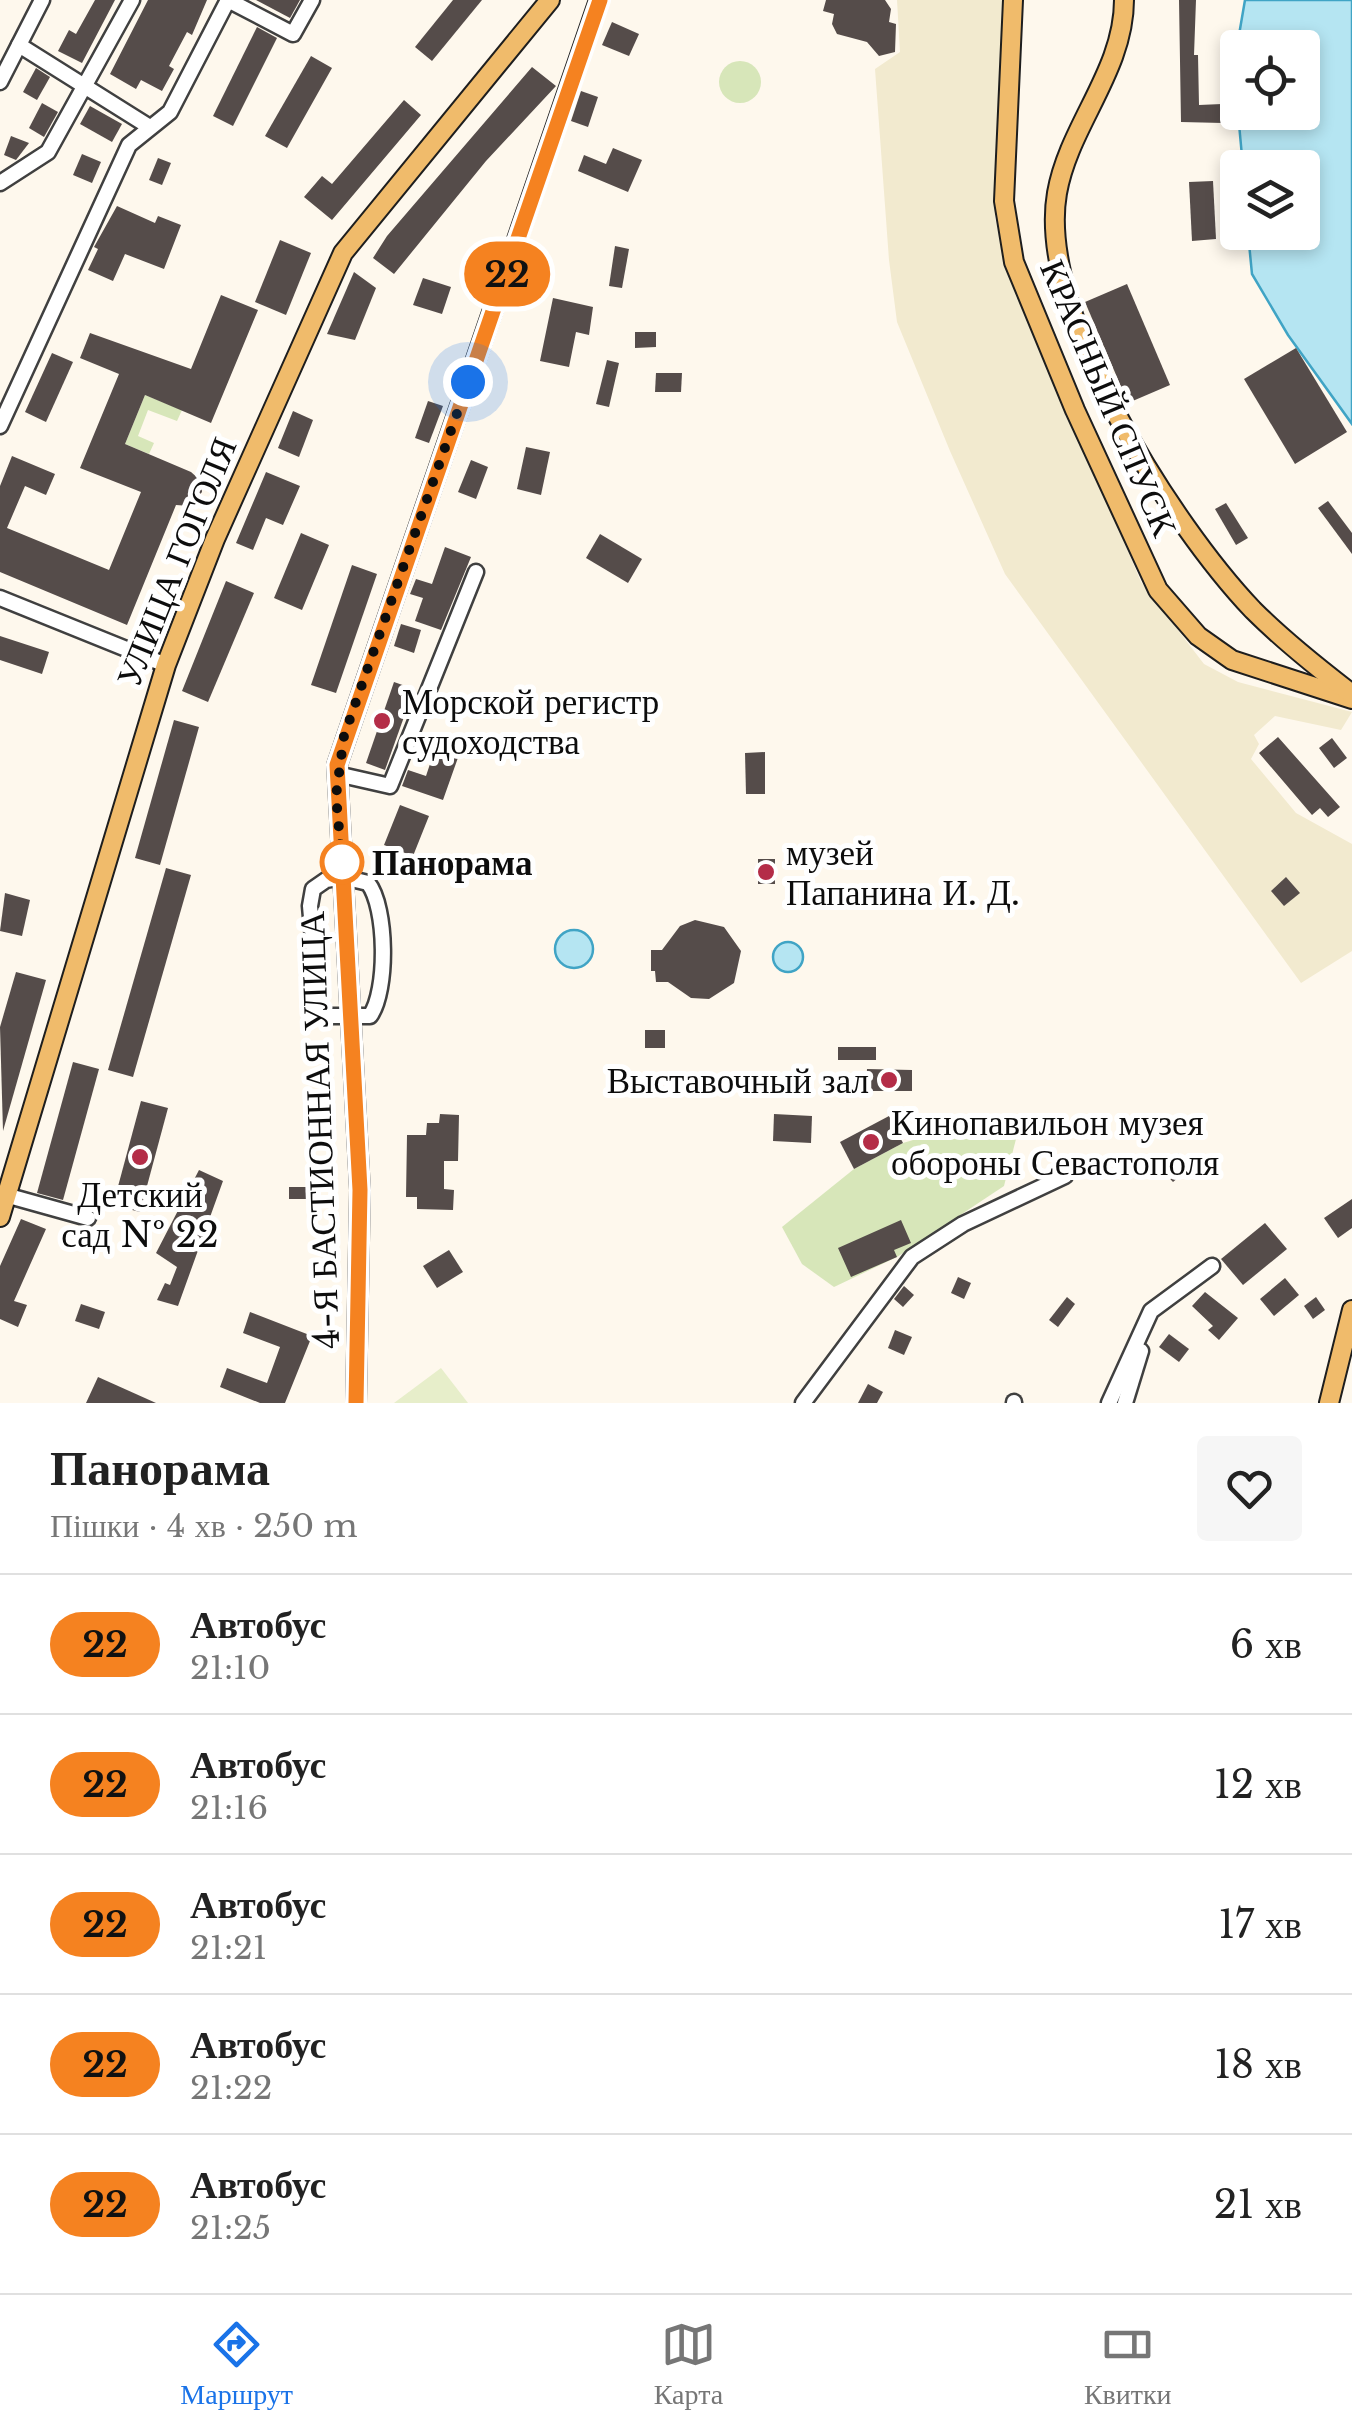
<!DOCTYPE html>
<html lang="uk">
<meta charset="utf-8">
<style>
:root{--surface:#fff;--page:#f6f6f6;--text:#222;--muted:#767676;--line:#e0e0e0;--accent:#1a73e8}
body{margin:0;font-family:"Libre Baskerville",serif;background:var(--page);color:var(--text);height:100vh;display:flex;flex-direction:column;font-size:38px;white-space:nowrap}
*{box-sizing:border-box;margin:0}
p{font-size:32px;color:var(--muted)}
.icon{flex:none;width:55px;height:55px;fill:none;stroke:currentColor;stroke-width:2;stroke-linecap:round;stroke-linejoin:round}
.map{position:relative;height:1403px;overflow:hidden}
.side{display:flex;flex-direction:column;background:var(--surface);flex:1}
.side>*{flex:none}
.badge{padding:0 20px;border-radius:32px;font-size:35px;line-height:65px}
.buttons{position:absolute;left:1220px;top:30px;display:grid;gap:20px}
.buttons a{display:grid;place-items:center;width:100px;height:100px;border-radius:10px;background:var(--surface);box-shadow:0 5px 15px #0003;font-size:50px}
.you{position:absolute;width:50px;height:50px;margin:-25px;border:8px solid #fff;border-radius:50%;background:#1a73e8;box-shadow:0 0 0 15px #1a73e833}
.map>.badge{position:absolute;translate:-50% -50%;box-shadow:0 0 0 5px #fff}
.round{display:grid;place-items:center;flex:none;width:105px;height:105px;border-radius:10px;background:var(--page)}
.overview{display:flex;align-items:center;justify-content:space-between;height:170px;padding:0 50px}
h1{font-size:48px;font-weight:700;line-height:75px}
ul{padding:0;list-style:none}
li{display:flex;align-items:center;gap:30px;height:140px;padding:0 50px;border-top:2px solid var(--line)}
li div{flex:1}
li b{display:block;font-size:38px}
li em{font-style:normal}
li .badge{min-width:110px;font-weight:700;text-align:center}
.dock{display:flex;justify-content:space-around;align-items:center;height:140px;border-top:2px solid var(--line);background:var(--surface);font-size:28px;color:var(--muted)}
.dock a{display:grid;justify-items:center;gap:5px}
.dock .selected{color:var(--accent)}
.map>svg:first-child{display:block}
.farmland{fill:#f2eacf}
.green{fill:#d7e6b9}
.pitch{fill:#e7eeca}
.water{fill:#b5e5f2;stroke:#40a4c5;stroke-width:2.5}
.building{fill:#554c4a}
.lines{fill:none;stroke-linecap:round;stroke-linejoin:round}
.minor-casing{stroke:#404040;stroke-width:19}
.major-casing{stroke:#1e1e1e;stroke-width:22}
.minor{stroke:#fff;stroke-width:14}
.major{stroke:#f0bb6b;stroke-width:18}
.line-casing{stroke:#fff;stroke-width:22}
.line{stroke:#f58220;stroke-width:15}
.walk{stroke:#0d0d0d;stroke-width:10;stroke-dasharray:0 18}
.poi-dot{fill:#b42d48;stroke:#fff;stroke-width:4}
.stop-dot{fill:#fff;stroke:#f58220;stroke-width:5}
.labels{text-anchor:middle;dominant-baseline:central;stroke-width:10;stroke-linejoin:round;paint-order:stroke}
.street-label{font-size:35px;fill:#0d0d0d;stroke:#fff}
.poi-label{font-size:35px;fill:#0d0d0d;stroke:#fff;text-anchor:start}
.stop-label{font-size:35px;font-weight:bold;fill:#0d0d0d;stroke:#fff;text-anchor:start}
</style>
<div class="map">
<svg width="1352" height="1403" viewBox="0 0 1352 1403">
<rect width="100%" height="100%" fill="#fef8ed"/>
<polygon class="farmland" points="897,0 1002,0 995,218 1005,260 1141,582 1204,664 1238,682 1352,712 1341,730 1275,716 1254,735 1259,744 1251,759 1296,813 1352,844 1352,951 1301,983 1005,574 950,451 897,322 889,260 875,69 900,52"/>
<g class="green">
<circle cx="740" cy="82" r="21"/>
<polygon points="145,395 182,410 177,421 148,410 138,436 154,443 149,454 125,444"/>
<polygon points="977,1121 1016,1139 1004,1186 897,1257 834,1287 802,1264 782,1227 854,1169 903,1143"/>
</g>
<polygon class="pitch" points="441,1368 468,1403 394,1403"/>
<g class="water">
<polygon points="1245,0 1352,0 1352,424 1288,335 1252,274 1248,233 1302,232 1302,168 1243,167 1238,113 1302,112 1302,48 1238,48 1237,105 1237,99 1228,99"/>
<circle cx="574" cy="949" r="19"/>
<circle cx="788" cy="957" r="15"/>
</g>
<g class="building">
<polygon points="95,0 115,0 82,63 58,51 69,30 76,34"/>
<polygon points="148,0 207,0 192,35 187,32 169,66 174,69 162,91 141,80 136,89 110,74"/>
<polygon points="256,0 300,0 290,18"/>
<polygon points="453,0 482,0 432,61 415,47"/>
<polygon points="826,0 885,0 891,9 889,22 896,24 895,52 879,56 867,42 837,34 832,24 834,14 823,11"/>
<polygon points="1179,0 1196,0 1194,55 1198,55 1199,105 1222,104 1223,123 1181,122"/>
<polygon points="612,22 639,34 629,56 602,45"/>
<polygon points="257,27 277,38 233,126 213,116"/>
<polygon points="311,56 332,68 287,148 265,136"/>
<polygon points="532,67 556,86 486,161 394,274 373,258 387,236"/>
<polygon points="36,68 50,77 37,100 23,92"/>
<polygon points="581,91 598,97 588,127 571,121"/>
<polygon points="404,100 421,115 332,220 304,197 322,176 332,184"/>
<polygon points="42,103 58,112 44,137 29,128"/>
<polygon points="90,106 122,124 112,142 80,124"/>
<polygon points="11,136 29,143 16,160 4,155"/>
<polygon points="613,148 642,160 628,192 578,171 584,155 606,164"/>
<polygon points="82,154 101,162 92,183 73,175"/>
<polygon points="158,158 171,163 162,185 149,180"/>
<polygon points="1213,181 1216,239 1192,241 1189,182"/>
<polygon points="117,206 155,223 158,216 181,225 164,269 125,254 113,281 88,270 98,249 94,247"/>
<polygon points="280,240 311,253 286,315 255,302"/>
<polygon points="615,246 629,249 622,288 609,286"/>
<polygon points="472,255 492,261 481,294 462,288"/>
<polygon points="354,272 376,288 355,340 327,334"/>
<polygon points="423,278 451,287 442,314 413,305"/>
<polygon points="1127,284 1170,385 1128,403 1085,302"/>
<polygon points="221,295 258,310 211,423 145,395 125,444 191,472 201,481 202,492 190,506 176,505 127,625 0,572 0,486 12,456 55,474 46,495 25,486 7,528 109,570 141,492 80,468 119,374 80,358 90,333 191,369"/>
<polygon points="553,298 593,307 589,335 576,332 569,367 540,361"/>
<polygon points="635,332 656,332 656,347 635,348"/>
<polygon points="1296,348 1347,432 1295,464 1244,379"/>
<polygon points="52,353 73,362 46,422 25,412"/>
<polygon points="607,360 619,363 609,407 596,404"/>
<polygon points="656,373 682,373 681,392 655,392"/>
<polygon points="428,401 443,406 429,443 415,438"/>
<polygon points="293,411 313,420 299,457 278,448"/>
<polygon points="526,447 550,452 541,495 517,489"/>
<polygon points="471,460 488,467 476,499 458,492"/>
<polygon points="266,472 300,486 283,525 266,518 253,550 236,543"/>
<polygon points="1328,501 1352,533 1352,554 1318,508"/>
<polygon points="1226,503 1248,538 1236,545 1215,509"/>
<polygon points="301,533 329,545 302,610 274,598"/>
<polygon points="600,534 642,559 628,583 586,558"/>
<polygon points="445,547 471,557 441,630 415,621 423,598 410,594 416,579 432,584"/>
<polygon points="352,565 377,574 336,693 311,685"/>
<polygon points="226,581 254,593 208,702 182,691"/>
<polygon points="401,624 421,630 414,653 394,646"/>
<polygon points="0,636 49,652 42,674 0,660"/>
<polygon points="394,682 414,689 385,770 366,763"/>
<polygon points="174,720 199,727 160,865 135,858"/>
<polygon points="1278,737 1340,807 1328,817 1320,808 1312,815 1259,753"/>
<polygon points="421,738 460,752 443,800 402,786 408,770 426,776 432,758 415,751"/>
<polygon points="1332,738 1347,758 1334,768 1319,748"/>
<polygon points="765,752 765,794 746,794 745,753"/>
<polygon points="400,805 429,816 413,856 384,845"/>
<rect x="758" y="859" width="17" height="25"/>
<polygon points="166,868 191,875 133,1077 108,1070"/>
<polygon points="1286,877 1300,893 1284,906 1271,891"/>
<polygon points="5,893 30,900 22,936 0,931"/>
<polygon points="695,920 724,927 741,951 734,983 709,999 691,998 668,982 656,982 655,971 651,971 651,950 662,950 680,926"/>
<polygon points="16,972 46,980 3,1131 0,1027"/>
<rect x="645" y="1030" width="20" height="18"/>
<rect x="838" y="1047" width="38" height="13"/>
<polygon points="73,1062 99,1069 63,1200 37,1193"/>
<polygon points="867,1069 912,1070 912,1091 866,1091"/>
<polygon points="141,1101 168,1108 140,1212 113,1205"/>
<polygon points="440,1114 459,1115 458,1161 444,1161 444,1189 454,1190 453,1210 417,1209 417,1197 406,1197 407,1135 426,1135 427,1123 439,1123"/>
<polygon points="774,1114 812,1116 811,1143 773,1141"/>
<polygon points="889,1116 903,1143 854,1169 840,1142"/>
<polygon points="1178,1153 1191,1167 1173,1182 1161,1169"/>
<polygon points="199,1170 223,1181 178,1306 157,1300 165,1283 170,1285 177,1267 156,1253"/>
<polygon points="289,1187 316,1187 315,1199 289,1199"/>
<polygon points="1352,1199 1352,1228 1338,1238 1324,1218"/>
<polygon points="21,1219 46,1229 14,1301 27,1305 18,1327 0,1319 0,1266"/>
<polygon points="901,1220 911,1243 894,1250 897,1257 851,1277 838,1248"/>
<polygon points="1265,1223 1287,1249 1243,1285 1221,1259"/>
<polygon points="449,1250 463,1272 437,1288 423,1266"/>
<polygon points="958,1277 971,1283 964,1299 951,1293"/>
<polygon points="1285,1278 1299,1295 1274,1316 1260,1299"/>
<polygon points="904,1286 914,1295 903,1307 894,1299"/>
<polygon points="1205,1292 1238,1318 1219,1340 1208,1330 1213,1326 1192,1306"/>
<polygon points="1067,1297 1075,1304 1058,1327 1049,1320"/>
<polygon points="1316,1297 1325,1310 1313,1319 1304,1306"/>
<polygon points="81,1304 105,1312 99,1329 75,1321"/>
<polygon points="250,1312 312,1336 285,1403 260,1403 220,1387 227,1368 267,1383 280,1347 243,1333"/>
<polygon points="895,1330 912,1337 904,1355 888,1348"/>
<polygon points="1169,1334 1189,1349 1179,1362 1159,1347"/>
<polygon points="98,1377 156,1403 86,1403"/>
<polygon points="868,1384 883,1392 877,1403 858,1403"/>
</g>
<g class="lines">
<g class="minor-casing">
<g id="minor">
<polyline points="228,0 293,34 312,0"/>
<polyline points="19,45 148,126"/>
<polyline points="0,82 42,0"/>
<polyline points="0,183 48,152 132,0"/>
<polyline points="0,426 129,145 170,112 228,0"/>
<polyline points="0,598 166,665"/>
<polyline points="337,774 390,786 476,572"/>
<path d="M343 877 368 883C387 907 388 991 370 1016H329L319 1008 310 906 313 889 326 880Z"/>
<polyline points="9,1196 88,1218"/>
<polyline points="803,1403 912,1257 963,1224 1065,1176"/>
<polyline points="1014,1403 1014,1402"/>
<polyline points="1109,1403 1151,1311 1212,1266"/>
<polyline points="1125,1403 1141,1351"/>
</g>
</g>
<g class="major-casing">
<g id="major">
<polyline points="1013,0 1004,201 1014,262 1075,410 1158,590 1198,636 1232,660 1352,699"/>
<path d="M1124 0C1124 71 1069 125 1057 193 1036 313 1172 525 1253 610 1283 640 1318 668 1352 694"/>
<polyline points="0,1217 166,665 215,539 343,253 550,0"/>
<polyline points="356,1403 360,1190 337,765 599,0"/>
<polyline points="1329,1403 1352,1310"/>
</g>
</g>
<use href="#minor" class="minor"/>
<use href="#major" class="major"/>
</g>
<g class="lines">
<g class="line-casing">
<polyline id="line" points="356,1403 360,1190 337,765 600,0"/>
</g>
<use href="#line" class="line"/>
<polyline class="walk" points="342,862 336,796 344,736 468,382"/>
</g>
<g class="poi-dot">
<circle cx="382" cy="721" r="10"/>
<circle cx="766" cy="872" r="10"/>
<circle cx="889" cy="1080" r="10"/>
<circle cx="871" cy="1142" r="10"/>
<circle cx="140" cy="1157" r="10"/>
</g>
<circle class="stop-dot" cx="342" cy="862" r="20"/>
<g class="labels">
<g class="street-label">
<text transform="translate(1109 398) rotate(67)">КРАСНЫЙ СПУСК</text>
<text transform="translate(176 562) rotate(-68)">УЛИЦА ГОГОЛЯ</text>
<text transform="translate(319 1130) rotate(-92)">4-Я БАСТИОННАЯ УЛИЦА</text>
</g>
<g class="poi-label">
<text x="402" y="701">Морской регистр<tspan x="402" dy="40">судоходства</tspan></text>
<text x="786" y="852">музей<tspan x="786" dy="40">Папанина И. Д.</tspan></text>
<text x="869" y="1080" text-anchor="end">Выставочный зал</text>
<text x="891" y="1122">Кинопавильон музея<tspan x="891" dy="40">обороны Севастополя</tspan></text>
<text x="140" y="1194" text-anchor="middle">Детский<tspan x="140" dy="40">сад № 22</tspan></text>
</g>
<g class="stop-label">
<text x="372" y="862">Панорама</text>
</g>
</g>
</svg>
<div class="buttons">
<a><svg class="icon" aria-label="locate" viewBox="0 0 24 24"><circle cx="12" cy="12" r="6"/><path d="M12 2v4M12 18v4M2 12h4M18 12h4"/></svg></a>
<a><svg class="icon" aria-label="layers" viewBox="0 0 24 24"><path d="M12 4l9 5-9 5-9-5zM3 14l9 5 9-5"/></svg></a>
</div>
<div class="you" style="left:468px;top:382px"></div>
<b class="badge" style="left:507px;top:274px;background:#f58220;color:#111">22</b>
</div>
<section class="side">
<div class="overview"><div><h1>Панорама</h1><p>Пішки · 4 хв · 250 m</p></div><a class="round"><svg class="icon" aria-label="heart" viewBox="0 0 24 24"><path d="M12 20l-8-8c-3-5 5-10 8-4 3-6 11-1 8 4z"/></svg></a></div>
<ul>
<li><span class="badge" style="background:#f58220;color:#111">22</span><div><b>Автобус</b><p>21:10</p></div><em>6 хв</em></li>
<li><span class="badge" style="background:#f58220;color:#111">22</span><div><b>Автобус</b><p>21:16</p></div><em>12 хв</em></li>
<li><span class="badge" style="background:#f58220;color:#111">22</span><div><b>Автобус</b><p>21:21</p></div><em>17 хв</em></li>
<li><span class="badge" style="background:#f58220;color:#111">22</span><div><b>Автобус</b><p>21:22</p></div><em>18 хв</em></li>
<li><span class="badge" style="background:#f58220;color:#111">22</span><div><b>Автобус</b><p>21:25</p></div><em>21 хв</em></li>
</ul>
</section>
<nav class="dock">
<a class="selected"><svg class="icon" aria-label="directions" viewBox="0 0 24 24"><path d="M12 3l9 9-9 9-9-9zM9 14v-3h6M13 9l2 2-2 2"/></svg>Маршрут</a>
<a><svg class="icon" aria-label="map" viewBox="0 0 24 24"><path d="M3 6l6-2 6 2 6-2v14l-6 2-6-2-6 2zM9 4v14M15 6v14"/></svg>Карта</a>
<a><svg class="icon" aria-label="tickets" viewBox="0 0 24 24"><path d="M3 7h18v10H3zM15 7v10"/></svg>Квитки</a>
</nav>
